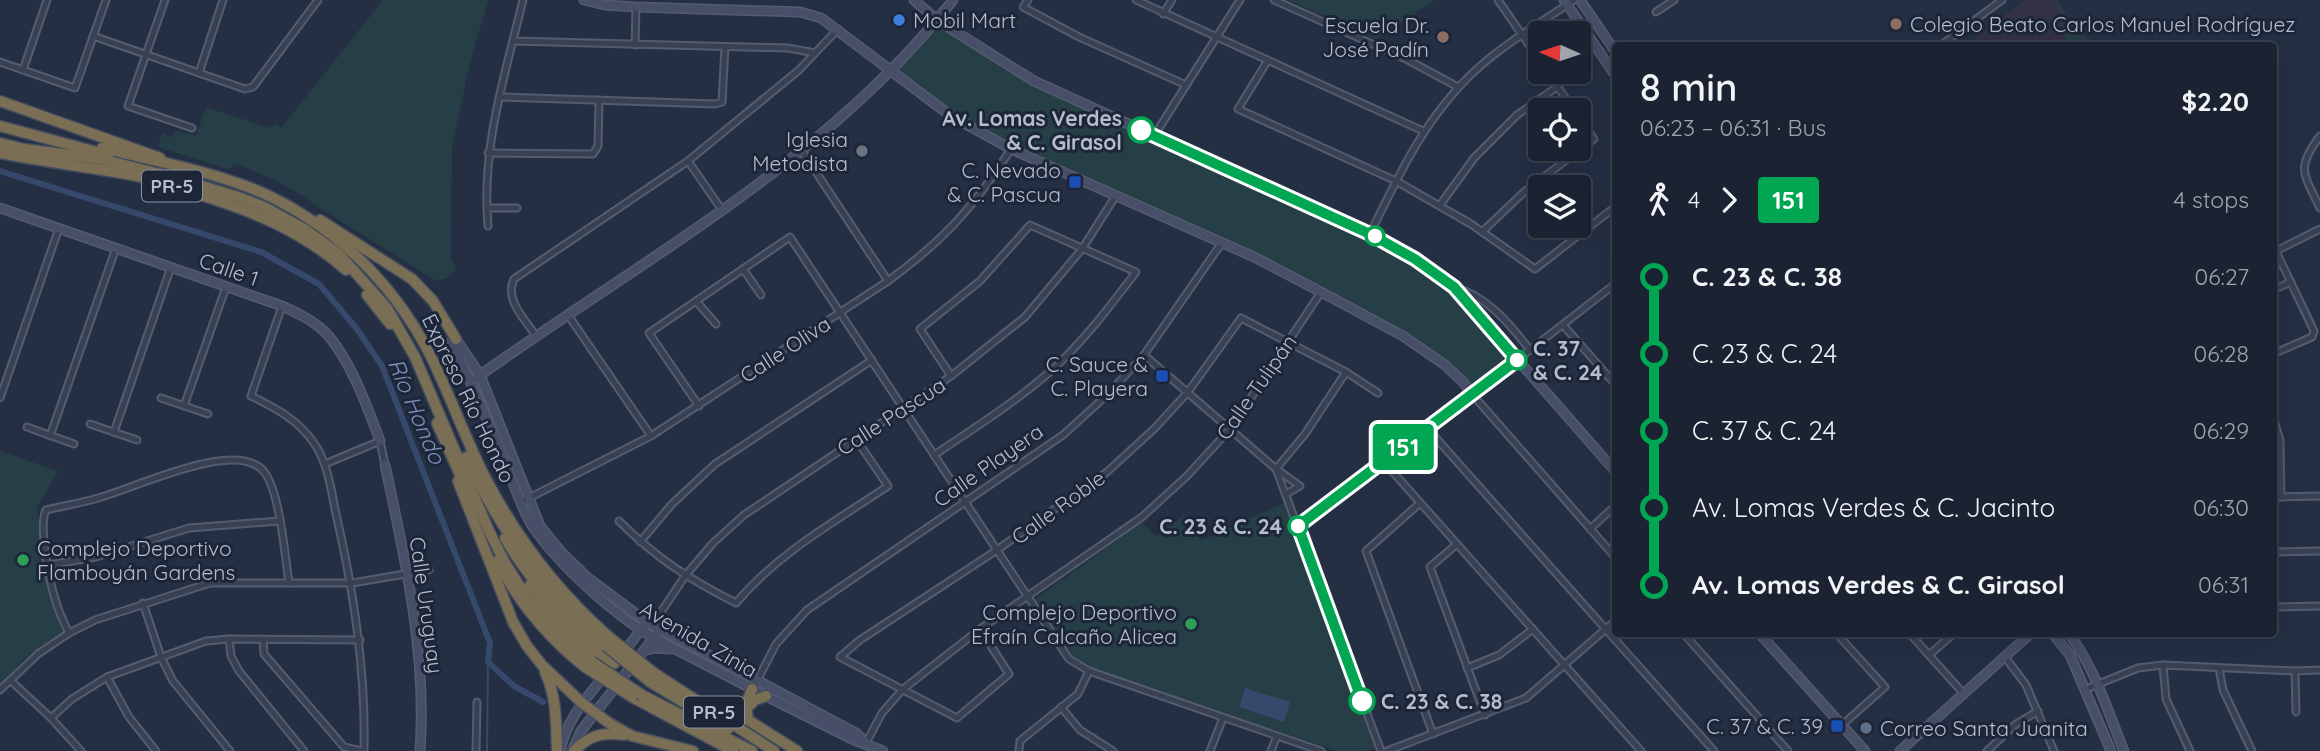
<!DOCTYPE html>
<meta charset="utf-8">
<style>
:root{--surface:#1b2333;--page:#282f3f;--text:#f1f3f6;--muted:#a0a4ac;--line:#39404e}
body{margin:0;font-family:Quicksand,sans-serif;background:var(--page);color:var(--text);height:100vh;display:flex;flex-direction:column;font-size:26px;white-space:nowrap}
*{box-sizing:border-box;margin:0}
p{font-size:23px;color:var(--muted)}
.icon{flex:none;width:38px;height:38px;fill:none;stroke:currentColor;stroke-width:2;stroke-linecap:round;stroke-linejoin:round}
.map{position:relative;flex:1;overflow:hidden}
.panel{position:absolute;left:1612px;top:42px;width:665px;height:595px;display:flex;flex-direction:column;background:var(--surface);border-radius:7px;box-shadow:0 7px 28px #0002,0 0 0 2px var(--line)}
.panel>*{flex:none}
.badge{padding:0 14px;border-radius:5px;font-size:24px;line-height:46px}
.needle{width:46px;rotate:273deg}
.fabs{position:absolute;left:1528px;top:21px;display:grid;gap:14px}
.fabs a{display:grid;place-items:center;width:63px;height:63px;border-radius:7px;background:var(--surface);box-shadow:0 7px 28px #0002,0 0 0 2px var(--line);font-size:35px}
.map>.badge{position:absolute;translate:-50% -50%;box-shadow:0 0 0 4px #fff}
.legs{display:flex;align-items:center;gap:10px;height:77px;padding:0 28px;font-size:23px}
.legs p{margin-inline-start:auto}
.summary{display:flex;align-items:center;justify-content:space-between;height:119px;padding:0 28px}
h1{font-size:38px;font-weight:600;line-height:52px}
ul{padding:0 28px;list-style:none}
li{display:flex;align-items:center;gap:24px;height:77px;font-size:26px}
li i{display:grid;place-items:center;width:10px;height:100%;margin:0 9px;background:currentColor}
li i::after{content:'';width:18px;height:18px;margin:-9px;border:5px solid;border-radius:50%;background:var(--surface)}
li p{margin-inline-start:auto}
li:first-child i{background:linear-gradient(#0000 50%,currentColor 0)}
li:last-child i{background:linear-gradient(currentColor 50%,#0000 0)}
.map>svg:first-child{display:block}
.medical{fill:#353144}
.green{fill:#263e45}
.water{fill:#36486c}
.lines{fill:none;stroke-linecap:round;stroke-linejoin:round}
.stream{stroke:#36486c;stroke-width:2}
.canal{stroke:#36486c;stroke-width:6}
.street-casing{stroke:#545c6e;stroke-width:9}
.secondary-casing{stroke:#545c6e;stroke-width:11}
.highway-casing{stroke:#434c5e;stroke-width:13}
.street{stroke:#384153;stroke-width:5}
.secondary{stroke:#464f67;stroke-width:8}
.highway{stroke:#7a6f55;stroke-width:10}
.highway-bridge-casing{stroke:#434c5e;stroke-width:13;stroke-linecap:butt}
.highway-bridge{stroke:#7a6f55;stroke-width:10}
.line-1-casing{stroke:#fff;stroke-width:16}
.line-1{stroke:#00a651;stroke-width:10}
.shop-dot{fill:#3f7fe0;stroke:#1d2639;stroke-width:2.5}
.education-dot{fill:#8d6e63;stroke:#1d2639;stroke-width:2.5}
.stop-1-dot{fill:#fff;stroke:#00a651;stroke-width:3.5}
.worship-dot{fill:#6b7280;stroke:#1d2639;stroke-width:2.5}
.transit-dot{fill:#1a4fb4;stroke:#1d2639;stroke-width:2.5}
.leisure-dot{fill:#2e9e5b;stroke:#1d2639;stroke-width:2.5}
.service-dot{fill:#5c6f8a;stroke:#1d2639;stroke-width:2.5}
.labels{text-anchor:middle;dominant-baseline:central;stroke-width:6;stroke-linejoin:round;paint-order:stroke}
.shield{fill:#1d2639;stroke:#8890a1;stroke-width:2}
.shield-label{font-size:19px;font-weight:bold;fill:#b6bdcd}
.poi-label{font-size:21px;fill:#b6bdcd;stroke:#1d2639;text-anchor:end}
.stop-label{font-size:21px;font-weight:bold;fill:#b6bdcd;stroke:#1d2639;text-anchor:end}
.street-label{font-size:21px;fill:#b6bdcd;stroke:#1d2639}
.water-label{font-size:23px;font-style:italic;fill:#7b8fb7;stroke:#1d2639}
</style>
<div class="map">
<svg width="2320" height="751" viewBox="0 0 2320 751">
<rect width="100%" height="100%" fill="#242f44"/>
<polygon class="medical" points="2025,0 2058,0 2079,32 2100,45 1964,46"/>
<g class="green">
<polygon points="383,0 488,0 469,67 452,147 451,258 456,270 447,278 436,281 318,207 303,196 275,180 234,163 230,170 158,147 162,133 173,137 175,130 196,136 206,107 270,128 275,124 281,128"/>
<polygon points="1288,0 1435,0 1376,39"/>
<polygon points="2057,2 2079,34 2097,45 2071,45 2062,34 2069,22 2053,4"/>
<polygon points="937,20 1034,81 1370,234 1454,287 1517,360 1472,394 1445,365 1321,292 977,130 890,72"/>
<polygon points="0,451 58,471 37,508 54,612 63,631 24,659 0,686"/>
<polygon points="1286,502 1377,747 1366,751 1337,751 1097,670 1078,661 1066,647 1034,600 1143,522 1156,537 1184,515 1201,541"/>
</g>
<polygon class="water" points="1245,688 1290,702 1284,722 1239,707"/>
<g class="lines">
<polyline class="stream" points="487,751 488,662"/>
<polyline class="canal" points="0,171 261,252 319,284 357,329 382,366 490,643 488,662 514,686 543,702"/>
<g class="street-casing">
<g id="street">
<polyline points="165,0 128,106 192,128"/>
<polyline points="1028,0 1023,7 1079,37 1186,85"/>
<polyline points="1136,0 1423,131"/>
<polyline points="1274,0 1408,60 1458,87"/>
<polyline points="1498,0 1540,61"/>
<polyline points="1656,12 1674,0"/>
<polyline points="1163,14 1172,0"/>
<polyline points="93,36 245,89 253,87 318,0"/>
<polyline points="513,41 788,48 815,53"/>
<polyline points="635,45 636,7"/>
<polyline points="1940,46 2002,0"/>
<polyline points="1268,60 1238,109 1396,181 1471,224 1535,269 1615,207"/>
<polyline points="0,62 75,88 106,0"/>
<polyline points="23,70 47,0"/>
<polyline points="1547,72 1574,110"/>
<polyline points="199,73 223,0"/>
<polyline points="499,97 715,104 722,102 725,47"/>
<polyline points="1154,136 1240,0"/>
<path d="M2320 136C2295 169 2304 174 2320 208"/>
<polyline points="802,151 888,281"/>
<polyline points="488,153 593,154 598,146 599,100"/>
<polyline points="688,161 722,210"/>
<polyline points="1440,205 1474,158 1517,115 1557,87"/>
<polyline points="487,208 517,208"/>
<path d="M488 226C481 148 505 75 523 0"/>
<polyline points="1482,232 1524,192 1594,139 1578,117"/>
<path d="M1370 234C1399 174 1427 114 1478 68 1507 42 1542 22 1574 0"/>
<polyline points="2273,245 2314,331 2312,337 2273,354"/>
<polyline points="2276,251 2320,229"/>
<polyline points="743,269 761,295"/>
<path d="M1454 287C1487 296 1510 324 1530 350"/>
<polyline points="2273,290 2291,282"/>
<polyline points="696,301 716,324"/>
<path d="M282 306 251 396C276 408 298 420 314 443 328 463 331 490 336 514 354 592 366 670 364 751"/>
<polyline points="568,315 651,436"/>
<polyline points="1563,325 1615,384"/>
<path d="M536 336C525 319 504 300 514 279L688 161 799 70 838 29"/>
<polyline points="1144,355 1276,469 1300,486 1286,494"/>
<polyline points="1517,360 1615,284"/>
<polyline points="0,398 59,228"/>
<polyline points="161,398 208,414"/>
<polyline points="184,406 226,287"/>
<polyline points="699,406 649,333 790,237 1069,659 1089,671 1321,751"/>
<polyline points="2273,417 2280,440 2281,497"/>
<polyline points="90,424 137,440"/>
<polyline points="27,427 74,444"/>
<polyline points="1427,428 1714,751"/>
<polyline points="114,432 171,267"/>
<polyline points="50,436 116,248"/>
<path d="M934 455C975 428 1015 402 1052 370 1084 341 1110 306 1136 272L1030 225 980 281 920 329 951 376"/>
<polyline points="1384,462 1641,751"/>
<polyline points="325,464 380,441 385,465"/>
<polyline points="1276,469 1381,751"/>
<polyline points="1276,469 1305,434 1346,372"/>
<polyline points="2273,497 2320,496"/>
<path d="M521 502 651 436 888 281C944 240 973 208 1011 149"/>
<polyline points="1420,503 1366,551 1433,734"/>
<path d="M619 521C657 559 689 579 736 603 778 553 833 523 888 486L856 439"/>
<polyline points="1298,526 1472,394 1615,557"/>
<polyline points="1590,529 1615,506"/>
<polyline points="640,542 672,504 715,464 872,360"/>
<polyline points="1457,544 1430,567 1485,715"/>
<polyline points="2273,552 2320,551"/>
<polyline points="48,565 96,557 189,528 279,521"/>
<polyline points="143,603 161,657 173,681 230,751"/>
<polyline points="2273,607 2320,606"/>
<polyline points="655,621 685,576 713,543 744,515 951,376 1025,317 1082,249 1115,197"/>
<polyline points="980,629 1009,674 957,718 840,657 860,640 997,550 1107,472 1155,428 1188,392 1241,318 1346,372 1378,393"/>
<path d="M69 633C64 623 59 613 56 602 50 584 38 526 46 510 63 506 81 503 98 498 133 489 240 436 265 473 280 494 285 556 289 583"/>
<polyline points="1684,634 1788,751"/>
<polyline points="1837,634 1885,687 1842,725"/>
<polyline points="1910,634 1964,694"/>
<polyline points="229,639 231,656 239,671 304,751"/>
<polyline points="263,639 264,654 344,747 361,751"/>
<polyline points="1929,655 1953,634"/>
<polyline points="2005,657 2026,685 2054,751"/>
<polyline points="2163,665 2166,699 2190,751"/>
<polyline points="1467,668 1499,655 1533,629"/>
<polyline points="2219,668 2223,690 2252,751"/>
<polyline points="2295,671 2296,712"/>
<polyline points="107,677 129,717 156,751"/>
<polyline points="10,680 51,718 81,751"/>
<polyline points="757,681 776,644 807,610 1063,435 1108,394 1144,355 1221,244"/>
<polyline points="2086,689 2138,668 2163,665 2295,671 2320,670"/>
<polyline points="0,690 38,654 69,633 95,620 210,583 352,583 429,570"/>
<polyline points="1061,707 1080,730 1113,751"/>
<polyline points="51,718 72,699 107,677 206,641 229,639 360,640"/>
<polyline points="866,743 882,713 902,690 980,629 1142,517 1187,476 1231,428 1321,292"/>
<polyline points="476,751 477,702"/>
<polyline points="1019,751 1020,741 1078,694 1089,671"/>
<polyline points="1210,751 1223,718"/>
<polyline points="1271,751 1277,736"/>
<polyline points="1387,751 1526,698 1615,621"/>
<polyline points="1987,751 2016,724 2038,711"/>
</g>
</g>
<g class="secondary-casing">
<g id="secondary">
<polyline points="584,0 605,5 636,7 800,12 821,18 951,116 1011,149 1254,257 1321,292 1403,336 1445,365 1463,382 1472,394 1517,360"/>
<polyline points="914,0 937,20 1034,81 1370,234 1415,259 1454,287 1615,471"/>
<polyline points="1564,0 1615,75"/>
<polyline points="1580,0 1615,51"/>
<path d="M0 208 282 306C297 313 313 320 325 332 349 357 368 408 380 441"/>
<path d="M476 378C641 260 826 162 953 0"/>
<path d="M385 465C405 558 427 655 420 751"/>
<polyline points="1760,634 1865,751"/>
<polyline points="2053,634 2070,655 2111,751"/>
<path d="M2069 634C2095 668 2108 712 2124 751"/>
<polyline points="643,651 655,648 671,649"/>
<polyline points="623,653 643,627"/>
<path d="M866 743 856 733 647 622 588 578 562 553 540 526 480 375 456 339 451 342C471 382 489 422 506 464 514 484 521 509 533 527 560 566 613 614 654 638L766 696 854 740 883 751"/>
<path d="M560 751C566 720 587 697 606 674"/>
<polyline points="572,751 581,731 656,635"/>
<polyline points="1900,751 2030,634"/>
</g>
</g>
<g class="highway-casing">
<g id="highway">
<polyline points="0,101 160,158"/>
<polyline points="0,126 108,155"/>
<polyline points="0,143 24,149 101,159 176,178 238,197 264,207 306,230 339,254 387,308 415,357 489,531 505,563 528,599 546,621 568,643 592,662"/>
<path d="M102 148C155 161 216 172 265 194 335 227 391 281 427 349 449 391 464 437 486 479 517 538 559 593 609 637"/>
<path d="M0 153C44 162 88 167 132 175 153 179 174 186 194 193 250 210 301 230 346 270"/>
<polyline points="320,220 412,279 433,301 456,339"/>
<polyline points="367,295 390,324"/>
<polyline points="437,423 465,486"/>
<path d="M466 457C488 505 518 552 553 592 570 611 588 628 606 646"/>
<polyline points="458,481 513,622 527,646 542,665 582,703 609,723 632,736 693,751"/>
<path d="M505 538C533 587 574 626 615 663"/>
<path d="M497 561C519 603 547 637 585 667"/>
<polyline points="530,585 553,615 610,669"/>
<path d="M545 672C557 697 556 723 557 751"/>
<polyline points="654,673 774,751"/>
<polyline points="650,682 728,729"/>
<polyline points="752,689 746,705 748,720 797,751"/>
<polyline points="642,695 752,751"/>
<polyline points="632,697 733,751"/>
<polyline points="747,708 755,700 766,696"/>
<path d="M574 751C590 735 602 732 624 735"/>
</g>
</g>
<use href="#street" class="street"/>
<use href="#secondary" class="secondary"/>
<use href="#highway" class="highway"/>
<g class="highway-bridge-casing">
<g id="highway-bridge">
<polyline points="609,637 654,673"/>
<polyline points="606,646 650,682"/>
<polyline points="592,662 642,695"/>
<polyline points="585,667 632,697"/>
</g>
</g>
<use href="#highway-bridge" class="highway-bridge"/>
</g>
<g class="lines">
<g class="line-1-casing">
<polyline id="line-1" points="1141,130 1370,234 1415,259 1454,287 1517,360 1298,526 1362,701"/>
</g>
<use href="#line-1" class="line-1"/>
</g>
<circle class="shop-dot" cx="899" cy="20" r="7"/>
<g class="education-dot">
<circle cx="1896" cy="24" r="7"/>
<circle cx="1443" cy="37" r="7"/>
</g>
<g class="stop-1-dot">
<circle cx="1141" cy="130" r="12"/>
<circle cx="1375" cy="236" r="9"/>
<circle cx="1517" cy="360" r="9"/>
<circle cx="1298" cy="526" r="9"/>
<circle cx="1362" cy="701" r="12"/>
</g>
<circle class="worship-dot" cx="862" cy="151" r="7"/>
<g class="transit-dot">
<rect x="1068" y="175" width="14" height="14" rx="3.5"/>
<rect x="1155" y="369" width="14" height="14" rx="3.5"/>
<rect x="1830" y="719" width="14" height="14" rx="3.5"/>
</g>
<g class="leisure-dot">
<circle cx="23" cy="560" r="7"/>
<circle cx="1191" cy="624" r="7"/>
</g>
<circle class="service-dot" cx="1866" cy="728" r="7"/>
<g class="labels">
<g class="shield">
<rect x="142" y="170.5" width="60" height="31" rx="5"/>
<rect x="684" y="696.5" width="60" height="31" rx="5"/>
</g>
<g class="shield-label">
<text x="172" y="186">PR-5</text>
<text x="714" y="712">PR-5</text>
</g>
<g class="poi-label">
<text x="913" y="20" text-anchor="start">Mobil Mart</text>
<text x="1910" y="24" text-anchor="start">Colegio Beato Carlos Manuel Rodríguez</text>
<text x="1429" y="25">Escuela Dr.<tspan x="1429" dy="24">José Padín</tspan></text>
<text x="848" y="139">Iglesia<tspan x="848" dy="24">Metodista</tspan></text>
<text x="1061" y="170">C. Nevado<tspan x="1061" dy="24">&amp; C. Pascua</tspan></text>
<text x="1148" y="364">C. Sauce &amp;<tspan x="1148" dy="24">C. Playera</tspan></text>
<text x="37" y="548" text-anchor="start">Complejo Deportivo<tspan x="37" dy="24">Flamboyán Gardens</tspan></text>
<text x="1177" y="612">Complejo Deportivo<tspan x="1177" dy="24">Efraín Calcaño Alicea</tspan></text>
<text x="1823" y="726">C. 37 &amp; C. 39</text>
<text x="1880" y="728" text-anchor="start">Correo Santa Juanita</text>
</g>
<g class="stop-label">
<text x="1122" y="118">Av. Lomas Verdes<tspan x="1122" dy="24">&amp; C. Girasol</tspan></text>
<text x="1533" y="348" text-anchor="start">C. 37<tspan x="1533" dy="24">&amp; C. 24</tspan></text>
<text x="1282" y="526">C. 23 &amp; C. 24</text>
<text x="1381" y="701" text-anchor="start">C. 23 &amp; C. 38</text>
</g>
<g class="street-label">
<text transform="translate(229 269) rotate(19)">Calle 1</text>
<text transform="translate(785 349) rotate(-33)">Calle Oliva</text>
<text transform="translate(1256 387) rotate(-55)">Calle Tulipán</text>
<text transform="translate(469 398) rotate(64)">Expreso Río Hondo</text>
<text transform="translate(891 416) rotate(-33)">Calle Pascua</text>
<text transform="translate(988 465) rotate(-35)">Calle Playera</text>
<text transform="translate(1058 507) rotate(-36)">Calle Roble</text>
<text transform="translate(427 605) rotate(82)">Calle Uruguay</text>
<text transform="translate(699 639) rotate(30)">Avenida Zinia</text>
</g>
<g class="water-label">
<text transform="translate(417 411) rotate(67)">Río Hondo</text>
</g>
</g>
</svg>
<div class="fabs">
<a><svg class="needle" viewBox="-14 -14 28 28"><path d="M0-13l5 13h-10z" fill="#e53935"/><path d="M0 13l5-13h-10z" fill="#a0a4ac"/></svg></a>
<a><svg class="icon" aria-label="locate" viewBox="0 0 24 24"><circle cx="12" cy="12" r="6"/><path d="M12 2v4M12 18v4M2 12h4M18 12h4"/></svg></a>
<a><svg class="icon" aria-label="layers" viewBox="0 0 24 24"><path d="M12 4l9 5-9 5-9-5zM3 14l9 5 9-5"/></svg></a>
</div>
<b class="badge" style="left:1403px;top:447px;background:#00a651;color:#fff">151</b>
<section class="panel">
<div class="summary"><div><h1>8 min</h1><p>06:23 – 06:31 · Bus</p></div><b>$2.20</b></div>
<div class="legs"><svg class="icon" aria-label="walk" viewBox="0 0 24 24"><circle cx="13" cy="4" r="2"/><path d="M13 8l-2 6 4 7M11 14l-3 7M7 12l3-4h3l4 4"/></svg>4<svg class="icon" aria-label="forward" viewBox="0 0 24 24"><path d="M9 5l7 7-7 7"/></svg><b class="badge" style="background:#00a651;color:#fff">151</b><p>4 stops</p></div>
<ul>
<li><i style="color:#00a651"></i><b>C. 23 &amp; C. 38</b><p>06:27</p></li>
<li><i style="color:#00a651"></i><span>C. 23 &amp; C. 24</span><p>06:28</p></li>
<li><i style="color:#00a651"></i><span>C. 37 &amp; C. 24</span><p>06:29</p></li>
<li><i style="color:#00a651"></i><span>Av. Lomas Verdes &amp; C. Jacinto</span><p>06:30</p></li>
<li><i style="color:#00a651"></i><b>Av. Lomas Verdes &amp; C. Girasol</b><p>06:31</p></li>
</ul>
</section>
</div>
